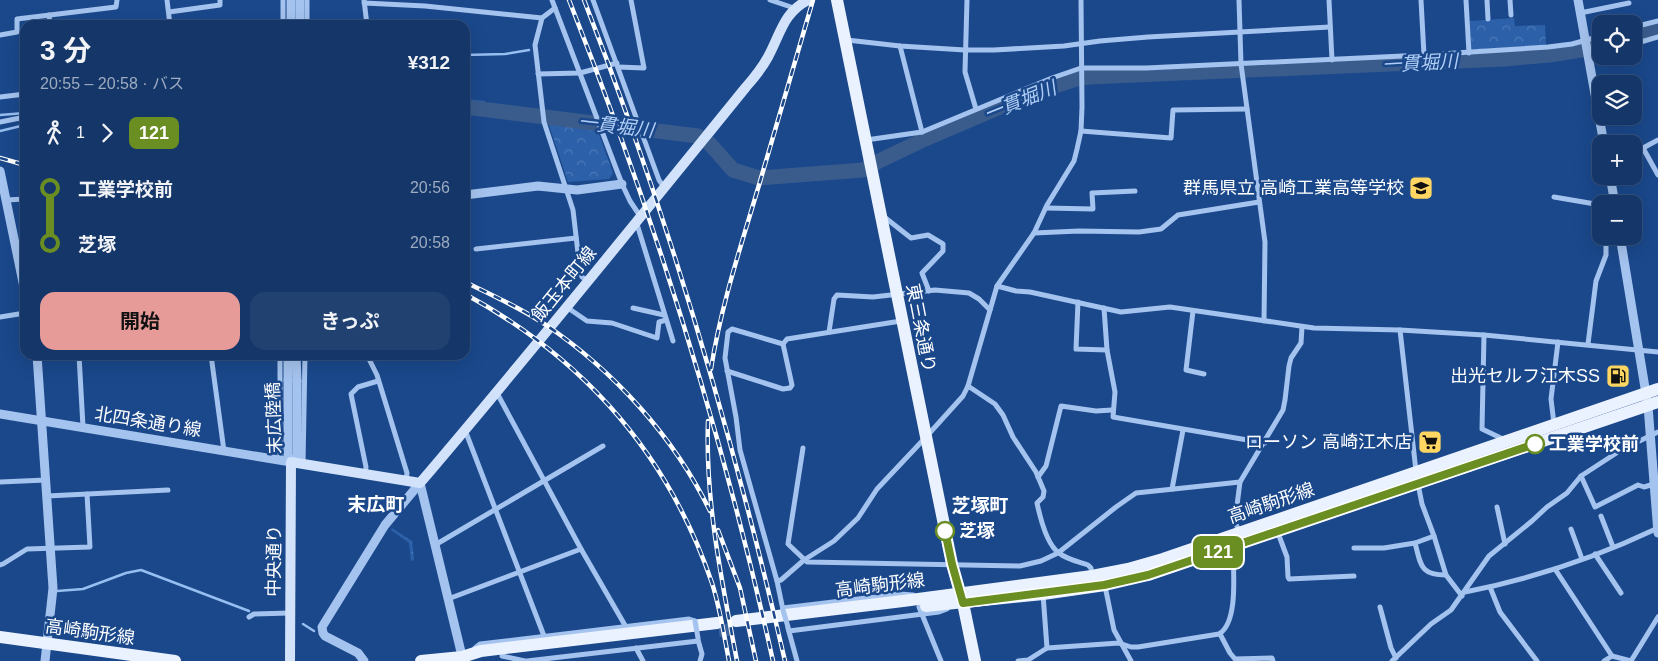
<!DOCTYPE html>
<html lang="ja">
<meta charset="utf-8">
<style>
:root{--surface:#143668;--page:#214171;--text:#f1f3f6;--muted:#9dabc0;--line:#33507c;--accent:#e69b98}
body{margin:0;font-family:Arial,"Noto Sans JP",sans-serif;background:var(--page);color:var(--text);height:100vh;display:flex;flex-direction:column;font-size:19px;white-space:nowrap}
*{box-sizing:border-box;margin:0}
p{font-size:16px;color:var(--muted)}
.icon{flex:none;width:28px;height:28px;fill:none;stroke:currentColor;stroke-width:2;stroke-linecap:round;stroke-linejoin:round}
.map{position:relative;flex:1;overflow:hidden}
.details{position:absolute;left:20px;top:20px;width:450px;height:340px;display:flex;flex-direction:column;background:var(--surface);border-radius:15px;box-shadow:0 5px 20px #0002,0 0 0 1px var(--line)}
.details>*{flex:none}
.badge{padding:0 10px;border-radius:8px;font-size:18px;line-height:32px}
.controls{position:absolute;left:1592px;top:15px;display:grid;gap:10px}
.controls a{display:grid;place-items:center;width:50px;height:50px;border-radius:10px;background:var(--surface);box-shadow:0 5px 20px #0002,0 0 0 1px var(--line);font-size:25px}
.map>.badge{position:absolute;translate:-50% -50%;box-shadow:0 0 0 2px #fff}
.legs{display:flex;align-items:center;gap:8px;height:55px;padding:0 20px;font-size:16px}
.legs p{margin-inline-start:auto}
.headline{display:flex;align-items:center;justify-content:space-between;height:85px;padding:0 20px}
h1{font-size:28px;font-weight:700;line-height:38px}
.button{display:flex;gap:10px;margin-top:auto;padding:10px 20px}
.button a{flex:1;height:58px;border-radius:15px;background:var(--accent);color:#111;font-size:20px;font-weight:700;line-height:58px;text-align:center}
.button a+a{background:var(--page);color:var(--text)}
ul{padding:0 20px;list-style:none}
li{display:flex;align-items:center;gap:18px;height:55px;font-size:19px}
li i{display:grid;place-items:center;width:8px;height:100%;margin:0 6px;background:currentColor}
li i::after{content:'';width:12px;height:12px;margin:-6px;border:4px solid;border-radius:50%;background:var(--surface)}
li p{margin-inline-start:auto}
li:first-child i{background:linear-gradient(#0000 50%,currentColor 0)}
li:last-child i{background:linear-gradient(currentColor 50%,#0000 0)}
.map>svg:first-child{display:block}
.grass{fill:url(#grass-dots)}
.park{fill:url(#park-crowns)}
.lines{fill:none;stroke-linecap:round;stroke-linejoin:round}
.stream{stroke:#97bef0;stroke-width:2.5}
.river{stroke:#3a5c8d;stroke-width:15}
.primary-tunnel{stroke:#3c639c;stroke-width:12;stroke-dasharray:12 6;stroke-linecap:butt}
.minor{stroke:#a4c3ee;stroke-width:5}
.tertiary{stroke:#a4c3ee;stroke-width:9}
.secondary{stroke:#d1e2fa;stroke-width:10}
.primary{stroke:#ebf2ff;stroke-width:12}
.rail-casing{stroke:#fff;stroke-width:4.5}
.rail{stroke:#1a488b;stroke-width:2.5;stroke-dasharray:8;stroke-linecap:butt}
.minor-bridge{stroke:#a4c3ee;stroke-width:5}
.tertiary-bridge{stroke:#a4c3ee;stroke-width:9}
.line-1-casing{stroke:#fff;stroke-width:11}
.line-1{stroke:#6b8e23;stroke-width:8}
.stop-1-dot{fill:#fff;stroke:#6b8e23;stroke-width:2.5}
.labels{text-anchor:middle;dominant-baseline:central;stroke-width:5;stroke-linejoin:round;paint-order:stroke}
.poi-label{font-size:18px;fill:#fff;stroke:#1a488b;text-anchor:end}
.street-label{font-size:18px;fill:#fff;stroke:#1a488b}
.stop-label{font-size:18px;font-weight:bold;fill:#fff;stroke:#1a488b;text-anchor:start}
.water-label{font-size:19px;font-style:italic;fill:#b0cef5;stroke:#1a488b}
.neighbourhood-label{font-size:19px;font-weight:bold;fill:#fff;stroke:#1a488b}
</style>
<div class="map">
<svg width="1658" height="661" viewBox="0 0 1658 661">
<defs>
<pattern id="grass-dots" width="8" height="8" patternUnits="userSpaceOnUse" patternTransform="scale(1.25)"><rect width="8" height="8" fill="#2c61aa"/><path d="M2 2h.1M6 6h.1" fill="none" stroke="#4c79b7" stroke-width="1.8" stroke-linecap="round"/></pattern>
<pattern id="park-crowns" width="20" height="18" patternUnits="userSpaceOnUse" patternTransform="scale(1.25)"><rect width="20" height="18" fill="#2c61aa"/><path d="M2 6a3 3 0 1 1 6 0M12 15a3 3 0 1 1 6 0" fill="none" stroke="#4c79b7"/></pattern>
</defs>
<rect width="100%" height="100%" fill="#1a488b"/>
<g class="grass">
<polygon points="465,99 485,101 486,107 465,104"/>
<polygon points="392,528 412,541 414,560 411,561 409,543 391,530"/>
</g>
<g class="park">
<polygon points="1514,18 1515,26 1545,25 1546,45 1471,50 1470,21"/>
<polygon points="549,123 597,129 613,173 609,179 568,182 549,125"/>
</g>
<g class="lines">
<g class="stream">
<polyline points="465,55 505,54 529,50"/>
<polyline points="0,115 25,113"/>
<polyline points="0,131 25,125"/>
<polyline points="57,591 83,589 126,573 141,570 249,611"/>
<polyline points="303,624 314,631"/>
</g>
<g class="river">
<polyline points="1634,36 1658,30"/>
<polyline points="465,107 698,136 710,144 733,170 759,178 863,170 879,161 925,139 1033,93 1076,79 1089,77 1505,59 1549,55 1601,47"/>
</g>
<polyline class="primary-tunnel" points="719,631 737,629"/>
<g class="minor">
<polyline points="167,0 170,25"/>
<polyline points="283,0 283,25"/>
<polyline points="307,0 307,24"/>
<polyline points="364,0 367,25"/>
<polyline points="552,0 622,184 630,201 640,216"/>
<polyline points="593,0 659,180 664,187"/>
<polyline points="770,0 794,8"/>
<polyline points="967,0 965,72 976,109"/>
<polyline points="1239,0 1241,64 1265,242 1264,321"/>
<polyline points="1329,0 1332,60"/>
<polyline points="1421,0 1424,55"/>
<polyline points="1466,0 1469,53"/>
<polyline points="1487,0 1488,19"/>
<polyline points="1510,0 1511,15"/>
<polyline points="364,3 425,6 542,18"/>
<polyline points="555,8 542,18 535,45 544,122 573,210 580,270 582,277 588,281"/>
<polyline points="169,12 220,5 220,0"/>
<polyline points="1580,13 1629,3"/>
<polyline points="49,15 50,25"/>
<polyline points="307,22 367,24"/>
<polyline points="1634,27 1658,21"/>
<polyline points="0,35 17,32 17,19 116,7 117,0"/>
<polyline points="847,40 900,46 965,50 994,50 1064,46 1100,41 1148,37 1330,27"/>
<polyline points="1634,44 1658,37"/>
<polyline points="900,46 922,132"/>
<polyline points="1588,57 1601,54"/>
<polyline points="618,67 644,68 631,0"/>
<polyline points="538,74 580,73 617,63"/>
<polyline points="0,97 25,94"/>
<polyline points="0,122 25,117"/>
<polyline points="1081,131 1171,138 1173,110 1247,109"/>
<polyline points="866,140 922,132 1052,78 1081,68 1146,68 1424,55 1548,47 1572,44 1601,36"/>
<polyline points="1643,148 1658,175"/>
<polyline points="1634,150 1643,148 1658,140"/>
<polyline points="1554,197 1601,205"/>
<polyline points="6,200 25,199"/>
<polyline points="1046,208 1093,209 1092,193 1135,191"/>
<polyline points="883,216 911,238 928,235 943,244 943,251 922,273 929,291"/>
<polyline points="636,221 673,341"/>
<polyline points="1034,233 1079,231 1139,232 1161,229 1178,215 1259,202"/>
<polyline points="476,249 576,238"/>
<polyline points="997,286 1016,291 1030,292 1121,312 1170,307 1314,328 1400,330 1484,335 1658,352"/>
<polyline points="1078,302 1076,349 1107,350"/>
<polyline points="568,308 587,321 612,323 657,338 659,322 666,320"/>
<polyline points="633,308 664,315"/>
<polyline points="1104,308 1107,350 1115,392 1113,417 1265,443"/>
<polyline points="1193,311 1186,370 1204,374"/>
<polyline points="0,317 25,313"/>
<polyline points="1400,330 1416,471"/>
<polyline points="829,332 834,299 837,295 873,297 935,290 969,293 979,299 990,310"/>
<polyline points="1484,335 1482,429 1503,439"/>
<polyline points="1588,344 1596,281 1606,255 1606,243 1607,236"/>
<polyline points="79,355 83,427"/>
<polyline points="211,355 224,451"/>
<polyline points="280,355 280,460"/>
<polyline points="367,355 377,375 407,473 406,481"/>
<polyline points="727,371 783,389 790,388 792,385 783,344 787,339 901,321"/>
<path d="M968 386 995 404 1003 415 1013 437 1036 472 1044 491 1043 497 1037 503C1040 517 1047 545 1059 553 1066 559 1079 562 1088 565L1091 568 1092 575"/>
<polyline points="497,393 581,549 626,627"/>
<polyline points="1554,424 1551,399 1558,342"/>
<polyline points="465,430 544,636"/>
<polyline points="803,448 788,544 807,562 1020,566 1041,561 1058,553 1116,507 1136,493 1240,482"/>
<polyline points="303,464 305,355"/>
<polyline points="365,474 366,467 351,394 358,387 378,381"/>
<polyline points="1581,476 1595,507 1638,485 1644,487 1654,484"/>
<polyline points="1038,477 1046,466 1061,406 1096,411 1112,410"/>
<polyline points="0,482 46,480"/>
<polyline points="1418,484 1422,504 1434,536 1446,575 1462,596"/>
<polyline points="1172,489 1183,430"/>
<polyline points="47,496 168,490"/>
<polyline points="1497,507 1505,544"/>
<polyline points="1601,516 1613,547"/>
<polyline points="1571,529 1582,559"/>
<polyline points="1239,532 1235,521 1240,482 1283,410 1285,400 1289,366 1291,358 1301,343 1302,327"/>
<polyline points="1278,533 1287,557 1288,577 1289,579 1354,576"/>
<path d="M1434 536 1415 543C1421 565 1420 575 1446 575"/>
<polyline points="435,545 603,446"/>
<polyline points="1354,548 1384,548 1415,543"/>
<polyline points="1595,554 1621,593"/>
<polyline points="0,565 3,564 27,549 90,547 87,494"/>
<polyline points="1555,569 1612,656"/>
<polyline points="777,581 781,580 804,560 834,541 858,518 877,489 926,437 963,396 968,386 997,286 1034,233 1047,205 1074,161 1077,149 1081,131 1082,107 1081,0"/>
<polyline points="1105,586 1114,630 1131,661"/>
<polyline points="1490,587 1500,612 1537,661"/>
<path d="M1465 592C1532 579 1597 557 1658 528"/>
<polyline points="1043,594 1047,648"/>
<polyline points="448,599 581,549"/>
<polyline points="919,607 941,661"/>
<polyline points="1380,607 1391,648 1396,658"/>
<polyline points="783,608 900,594 913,595"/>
<polyline points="783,610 777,581 740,450 736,417 725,358 728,332 732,329 783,344"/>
<polyline points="249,617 254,614 290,613"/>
<polyline points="788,628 797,661"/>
<polyline points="789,631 939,612 947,609"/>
<polyline points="1220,634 1230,653 1235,659 1272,658 1273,661"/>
<polyline points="698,640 702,654 700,661"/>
<polyline points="475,648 480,644 689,619 695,621"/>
<polyline points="636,648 643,661"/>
<polyline points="502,656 525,661"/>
<polyline points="527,661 698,641"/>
<path d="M1018 661 1028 660 1047 648 1119 643 1131 647H1138L1219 634C1239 622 1233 570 1233 548"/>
<polyline points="1392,661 1431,624 1451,610 1489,556 1532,521 1547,507 1567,493 1581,476 1621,450 1658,432"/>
<polyline points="1604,661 1612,656 1631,661"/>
<polyline points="1631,661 1658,617"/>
</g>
<g class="tertiary">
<polyline points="291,0 291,25"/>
<polyline points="1578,0 1604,144"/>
<polyline points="300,25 300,0"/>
<polyline points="0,171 25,292"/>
<polyline points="1610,176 1615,204"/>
<polyline points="465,195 538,186 577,190 622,184"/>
<polyline points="1620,236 1648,406 1658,533"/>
<polyline points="37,355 53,588 45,661"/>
<polyline points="288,380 288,455 291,462"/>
<polyline points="0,414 291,462"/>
<polyline points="291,462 297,456 297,381"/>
<polyline points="420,483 463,660"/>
<polyline points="364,661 358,653 325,636 323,633 322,627 385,525 420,483"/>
</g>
<path class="secondary" d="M290 661 291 462 420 483C531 353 638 220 746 87 754 78 762 68 768 57 781 33 783 13 808 0"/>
<g class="primary">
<polyline points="837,0 952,564 963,603 975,661"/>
<polyline points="926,606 1043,594 1105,585 1148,575 1658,402"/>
<polyline points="736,621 903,601 1092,576 1128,569 1163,559 1658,389"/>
<polyline points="0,637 175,661"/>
<polyline points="421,661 462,657 481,651 717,623"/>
</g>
<g class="rail-casing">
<g id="rail">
<path d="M569 0C654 215 723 436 773 661"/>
<path d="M584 0C668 215 733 436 785 661"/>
<polyline points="0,158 25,165"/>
<path d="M465 282C492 295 521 308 546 325 614 371 674 437 710 511"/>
<path d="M465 294C585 359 668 454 712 583 720 608 724 635 729 661"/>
<path d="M711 369C721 305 741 246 759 185 777 124 795 62 813 0"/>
<path d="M708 421C705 502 722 582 737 661"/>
<polyline points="718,530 740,588 756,661"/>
</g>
</g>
<use href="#rail" class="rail"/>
<g class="minor-bridge">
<polyline points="783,610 788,627"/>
<polyline points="695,621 698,638"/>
</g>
<g class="tertiary-bridge">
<polyline points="296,355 297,381"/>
<polyline points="288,380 288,355"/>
</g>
</g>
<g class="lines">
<g class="line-1-casing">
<polyline id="line-1" points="945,531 952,564 963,603 1104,585 1148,575 1535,444"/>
</g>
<use href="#line-1" class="line-1"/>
</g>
<defs>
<g id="school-square" transform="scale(1.25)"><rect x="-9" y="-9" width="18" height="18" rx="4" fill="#ffd661" stroke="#1a488b"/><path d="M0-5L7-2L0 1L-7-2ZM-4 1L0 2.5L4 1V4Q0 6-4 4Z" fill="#111"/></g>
<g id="fuel-square" transform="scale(1.25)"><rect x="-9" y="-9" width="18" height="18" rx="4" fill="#ffd661" stroke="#1a488b"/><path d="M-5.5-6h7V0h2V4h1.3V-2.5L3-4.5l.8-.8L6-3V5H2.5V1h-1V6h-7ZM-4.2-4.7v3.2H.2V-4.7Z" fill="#111"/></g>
<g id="supermarket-square" transform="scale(1.25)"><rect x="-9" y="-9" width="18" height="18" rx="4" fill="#ffd661" stroke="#1a488b"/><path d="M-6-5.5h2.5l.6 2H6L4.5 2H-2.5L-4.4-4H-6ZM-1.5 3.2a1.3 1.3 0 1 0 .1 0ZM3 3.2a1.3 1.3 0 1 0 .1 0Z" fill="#111"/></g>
</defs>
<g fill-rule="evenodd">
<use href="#school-square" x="1421" y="188"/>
<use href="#fuel-square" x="1618" y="376"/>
<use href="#supermarket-square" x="1430" y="442"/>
</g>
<g class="stop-1-dot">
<circle cx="1535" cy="444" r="9"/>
<circle cx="945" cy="531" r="9"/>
</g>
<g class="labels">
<g class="poi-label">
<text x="1404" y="188">群馬県立 高崎工業高等学校</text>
<text x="1600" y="376">出光セルフ江木SS</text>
<text x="1412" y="442">ローソン 高崎江木店</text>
</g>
<g class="street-label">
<text transform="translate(564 284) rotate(-51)">飯玉本町線</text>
<text transform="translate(921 328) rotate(79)">東三条通り</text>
<text transform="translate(274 418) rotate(-92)">末広陸橋</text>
<text transform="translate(148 422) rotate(9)">北四条通り線</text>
<text transform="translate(1271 503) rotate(-19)">高崎駒形線</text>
<text transform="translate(274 561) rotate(-89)">中央通り</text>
<text transform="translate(880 585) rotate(-7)">高崎駒形線</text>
<text transform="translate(90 632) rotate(8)">高崎駒形線</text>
</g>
<g class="stop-label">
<text x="1549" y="444">工業学校前</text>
<text x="959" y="531">芝塚</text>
</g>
<g class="water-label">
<text transform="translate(1420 63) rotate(-3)">一貫堀川</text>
<text transform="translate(1020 101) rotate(-22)">一貫堀川</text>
<text transform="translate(616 126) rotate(7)">一貫堀川</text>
</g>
<g class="neighbourhood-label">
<text x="376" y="504">末広町</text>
<text x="980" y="505">芝塚町</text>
</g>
</g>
</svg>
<div class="controls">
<a><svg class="icon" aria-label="locate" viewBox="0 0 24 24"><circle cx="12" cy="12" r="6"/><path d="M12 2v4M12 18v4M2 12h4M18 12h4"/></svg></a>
<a><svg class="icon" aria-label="layers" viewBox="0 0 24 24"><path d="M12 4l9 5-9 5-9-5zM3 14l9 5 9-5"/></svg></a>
<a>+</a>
<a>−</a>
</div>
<b class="badge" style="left:1218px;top:552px;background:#6b8e23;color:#fff">121</b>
<section class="details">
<div class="headline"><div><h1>3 分</h1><p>20:55 – 20:58 · バス</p></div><b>¥312</b></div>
<div class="legs"><svg class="icon" aria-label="walk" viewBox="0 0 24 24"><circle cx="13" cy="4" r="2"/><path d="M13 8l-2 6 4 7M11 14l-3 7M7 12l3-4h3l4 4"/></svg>1<svg class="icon" aria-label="forward" viewBox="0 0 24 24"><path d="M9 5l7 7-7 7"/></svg><b class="badge" style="background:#6b8e23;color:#fff">121</b></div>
<ul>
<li><i style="color:#6b8e23"></i><b>工業学校前</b><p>20:56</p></li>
<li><i style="color:#6b8e23"></i><b>芝塚</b><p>20:58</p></li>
</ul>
<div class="button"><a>開始</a><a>きっぷ</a></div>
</section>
</div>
